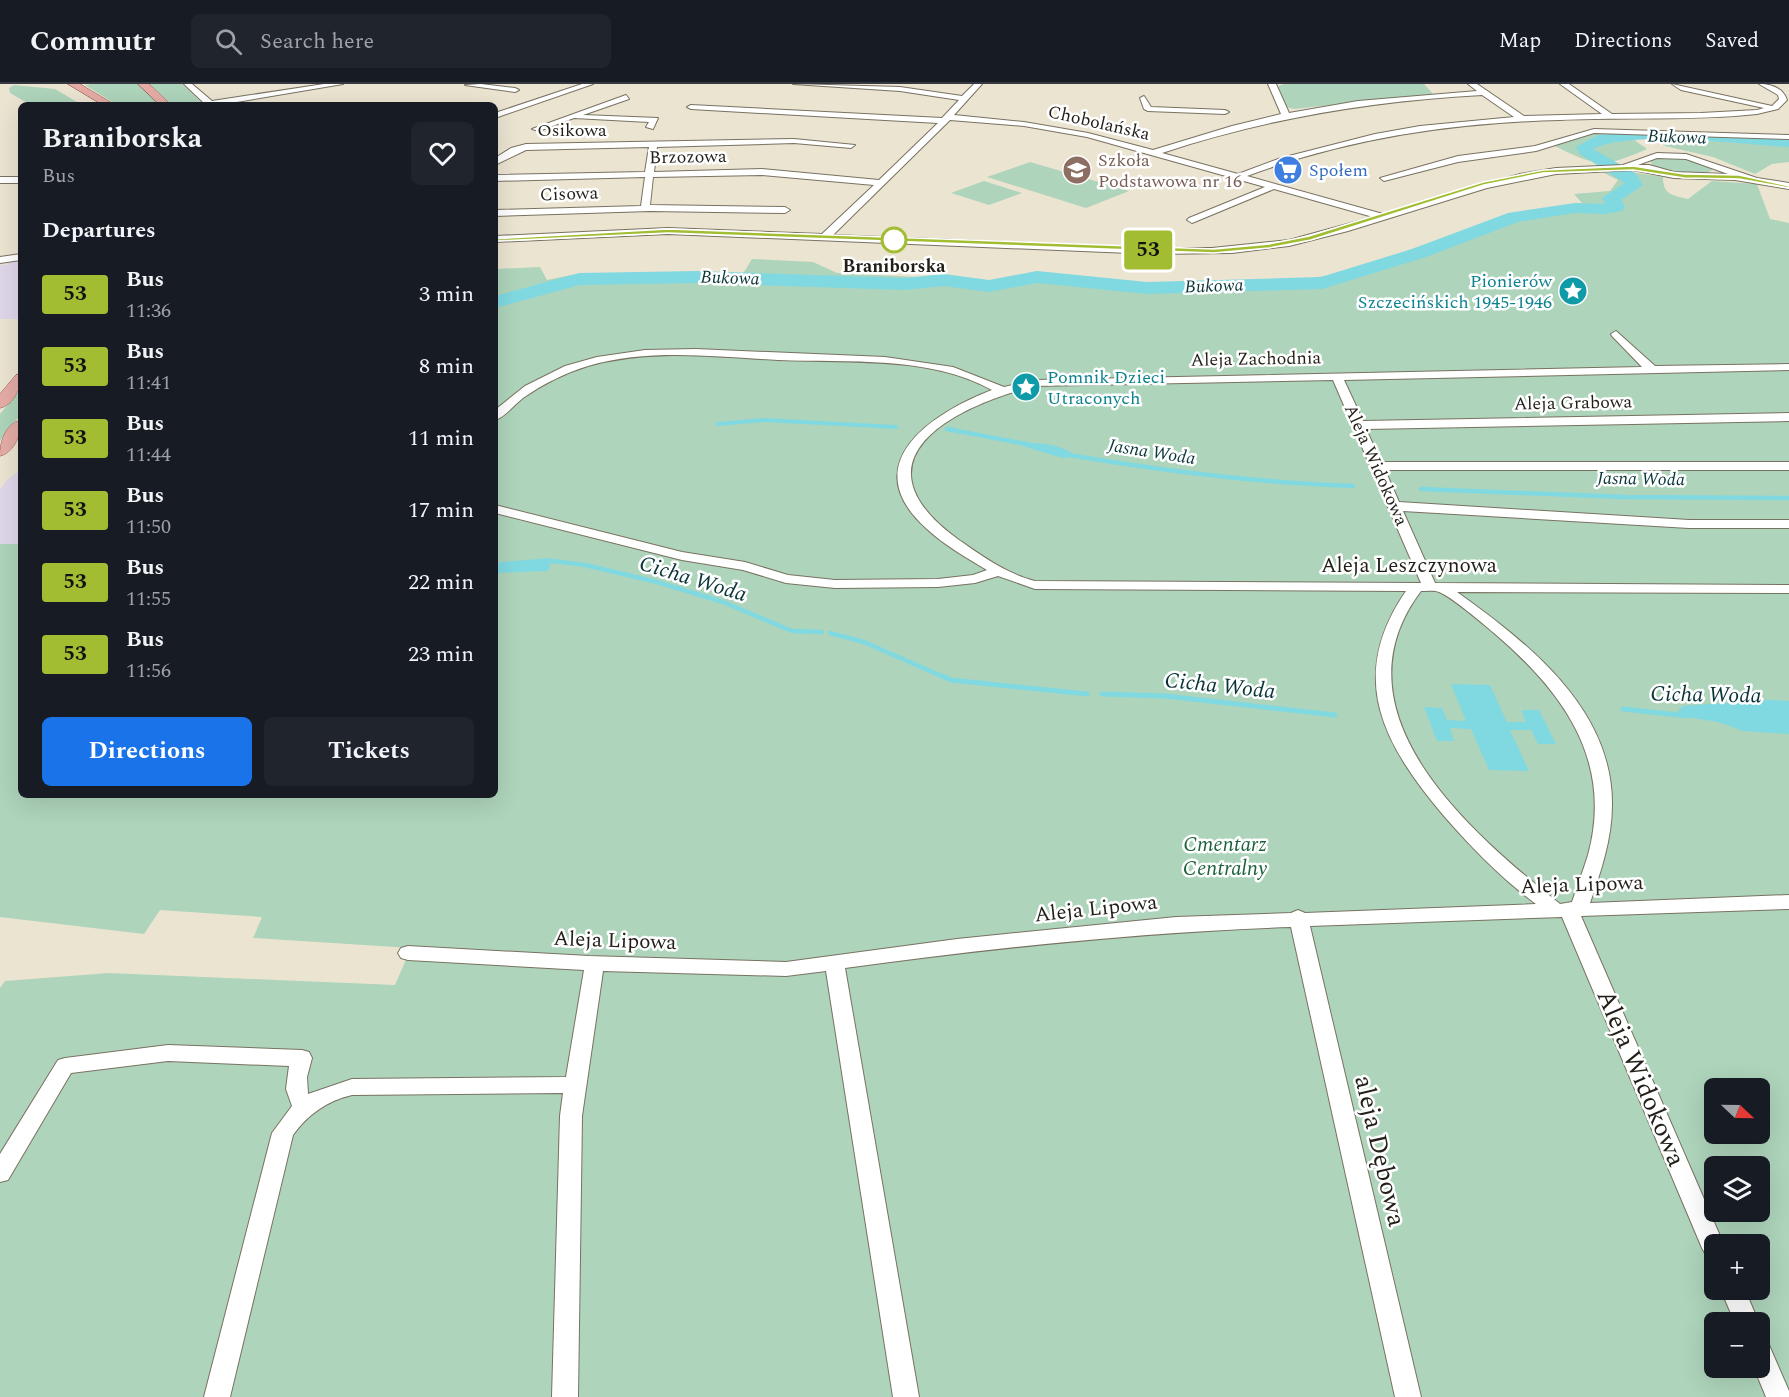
<!DOCTYPE html>
<meta charset="utf-8">
<style>
:root{--surface:#171b24;--page:#20242c;--text:#f1f3f6;--muted:#9ea1a6;--line:#363941;--accent:#1a73e8}
body{margin:0;font-family:Spectral,serif;background:var(--page);color:var(--text);height:100vh;display:flex;flex-direction:column;font-size:22px;white-space:nowrap}
*{box-sizing:border-box;margin:0}
p{font-size:20px;color:var(--muted)}
.icon{flex:none;width:33px;height:33px;fill:none;stroke:currentColor;stroke-width:2;stroke-linecap:round;stroke-linejoin:round}
.map{position:relative;flex:1;overflow:hidden}
.details{position:absolute;left:18px;top:18px;width:480px;height:696px;display:flex;flex-direction:column;background:var(--surface);border-radius:9px;box-shadow:0 6px 24px #0002}
.details>*{flex:none}
.badge{padding:0 12px;border-radius:4px;font-size:21px;line-height:39px}
.needle{width:39px;rotate:112deg}
.controls{position:absolute;left:1704px;top:994px;display:grid;gap:12px}
.controls a{display:grid;place-items:center;width:66px;height:66px;border-radius:9px;background:var(--surface);box-shadow:0 6px 24px #0002;font-size:30px}
.map>.badge{position:absolute;translate:-50% -50%;box-shadow:0 0 0 3px #fff}
h2{padding:0 24px;font-size:22px;line-height:54px}
.round{display:grid;place-items:center;flex:none;width:63px;height:63px;border-radius:9px;background:var(--page)}
.head{display:flex;align-items:center;justify-content:space-between;height:102px;padding:0 24px}
h1{font-size:28px;font-weight:700;line-height:45px}
.primary-button{display:flex;gap:12px;margin-top:auto;padding:12px 24px}
.primary-button a{flex:1;height:69px;border-radius:9px;background:var(--accent);color:#fff;font-size:24px;font-weight:700;line-height:69px;text-align:center}
.primary-button a+a{background:var(--page);color:var(--text)}
ul{padding:0;list-style:none}
li{display:flex;align-items:center;gap:18px;height:72px;padding:0 24px}
li div{flex:1}
li b{display:block;font-size:22px}
li em{font-style:normal}
li .badge{min-width:66px;font-weight:700;text-align:center}
header{display:flex;align-items:center;gap:36px;box-sizing:border-box;height:84px;padding:0 30px;background:var(--surface);border-bottom:2px solid var(--line)}
header strong{font-size:28px}
nav{display:flex;gap:33px;margin-inline-start:auto;font-size:21px}
.search{width:420px;height:54px;background:var(--page);display:flex;align-items:center;gap:15px;box-sizing:border-box;padding:0 21px;border-radius:9px;color:var(--muted);font-size:22px}
.map>svg:first-child{display:block}
.commercial{fill:#dfd6ea}
.green{fill:#aed4bb;fill-rule:evenodd}
.water{fill:#80d9e1}
.lines{fill:none;stroke-linecap:round;stroke-linejoin:round}
.stream-far2{stroke:#80d9e1;stroke-width:4}
.stream-far1{stroke:#80d9e1;stroke-width:4.5}
.stream{stroke:#80d9e1;stroke-width:5}
.river{fill:#80d9e1;fill-rule:evenodd}
.minor-casing{stroke:#797261;stroke-width:2}
.major-casing{stroke:#94564d;stroke-width:1}
.minor{fill:#fff;fill-rule:evenodd}
.major{fill:#e4aca5;fill-rule:evenodd}
.line{fill:#a2bd31;stroke:#fff;stroke-width:1.5}
.stop-dot{fill:#fff;stroke:#a2bd31;stroke-width:3}
.labels{text-anchor:middle;dominant-baseline:central;stroke-width:5;stroke-linejoin:round;paint-order:stroke}
.far-street-label{font-size:18px;fill:#221f18;stroke:#fff}
.far-water-label{font-size:18px;font-style:italic;fill:#093539;stroke:#fff}
.far-education-label{font-size:18px;fill:#785e54;stroke:#fff;text-anchor:start}
.far-shop-label{font-size:18px;fill:#366cbe;stroke:#fff;text-anchor:start}
.far-stop-label{font-size:18px;font-weight:bold;fill:#221f18;stroke:#fff}
.far-culture-label{font-size:18px;fill:#0d838f;stroke:#fff;text-anchor:end}
.street-label{font-size:21px;fill:#221f18;stroke:#fff}
.park-label{font-size:21px;font-style:italic;fill:#1c623d;stroke:#fff}
.water-label{font-size:22px;font-style:italic;fill:#093539;stroke:#fff}
.near-street-label{font-size:26px;fill:#221f18;stroke:#fff}
</style>
<header>
<strong>Commutr</strong>
<div class="search"><svg class="icon" aria-label="search" viewBox="0 0 24 24"><circle cx="10" cy="10" r="6"/><path d="M15 15l6 6"/></svg>Search here</div>
<nav><a>Map</a><a>Directions</a><a>Saved</a></nav>
</header>
<div class="map">
<svg width="1789" height="1313" viewBox="0 0 1789 1313">
<rect width="100%" height="100%" fill="#ebe4d1"/>
<g class="commercial">
<polygon points="21,171 21,235 0,235 0,181 6,181"/>
<polygon points="21,386 21,460 0,460 0,406 7,396"/>
</g>
<g class="green">
<polygon points="91,0 138,0 161,21 117,21 85,1"/>
<polygon points="149,0 182,0 204,21 172,21"/>
<polygon points="1284,0 1424,0 1433,10 1294,25 1286,23 1277,3"/>
<polygon points="14,1 55,5 82,21 31,21 10,9 9,4"/>
<path d="M1623 48 1647 65C1603 84 1597 83 1555 62L1588 50Z"/>
<polygon points="1651,50 1789,54 1789,78 1772,80 1755,90 1713,73 1665,62"/>
<path d="M1659 73H1681L1712 84V86C1698 96 1667 90 1652 81L1651 77Z"/>
<polygon points="1030,78 1129,107 1086,124 987,93"/>
<path d="M1624 87 1663 93C1663 111 1672 111 1688 115L1712 97 1757 100 1770 135 1789 139V1313H0V904L5 897 109 889 395 901 411 864 253 854 262 833 160 826 144 850 0 833V460H21V711H495V185L540 183 547 196 571 191 741 193 752 175 813 178 837 189 1015 198 1039 195 1073 196 1147 204 1202 203 1233 196H1298L1344 189 1514 129 1582 119 1574 110 1610 107 1618 96 1602 88ZM1714 1005H1760V1050H1714ZM1714 1083H1760V1128H1714ZM1714 1161H1760V1206H1714ZM1714 1239H1760V1284H1714Z"/>
<polygon points="984,97 1022,109 989,121 951,109"/>
<polygon points="21,305 21,330 0,357 0,330"/>
</g>
<g class="water">
<path d="M1027 359C1046 359 1061 361 1076 372L1062 374 1026 363Z"/>
<polygon points="550,474 556,476 551,479 548,487 495,489 495,481 501,478"/>
<polygon points="1451,600 1490,601 1507,638 1526,638 1521,626 1539,626 1556,660 1538,660 1531,646 1510,646 1529,687 1489,686 1471,645 1450,644 1454,657 1437,657 1424,623 1442,624 1447,636 1466,637"/>
<polygon points="1766,616 1789,617 1789,650 1743,647 1718,638 1681,632 1677,628 1683,622"/>
</g>
<g class="lines">
<g class="stream-far2">
<polyline points="718,340 764,336 896,343"/>
<polyline points="947,345 954,346"/>
</g>
<g class="stream-far1">
<polyline points="947,345 1031,361"/>
<path d="M1069 371C1164 387 1257 399 1353 402"/>
<polyline points="1421,405 1624,413 1789,414"/>
<polyline points="553,477 585,481 657,498 723,518 792,547 822,548"/>
<polyline points="830,549 864,558 946,594"/>
</g>
<g class="stream">
<polyline points="943,592 951,596 1087,610"/>
<polyline points="1102,610 1165,612 1335,631"/>
<polyline points="1623,625 1688,632"/>
</g>
<path class="river" d="M1650 47 1789 53V63C1741 61 1634 45 1593 65L1635 89 1643 101 1621 116 1625 123 1622 127 1605 130 1575 129 1518 138 1426 173 1322 205 1147 210 1037 199 989 208 944 202 904 206 697 199 580 201 495 224V212L579 189 697 187 904 194 944 190 989 196 1037 187 1147 198 1321 193 1412 165 1508 129 1575 119 1605 120 1602 114 1625 99 1580 70 1576 63 1598 51Z"/>
<g class="minor-casing">
<g id="minor">
<polygon points="184,0 192,0 212,17 324,0 343,0 219,21 206,21"/>
<polygon points="481,0 515,4 519,6 515,8 465,1"/>
<polygon points="582,0 593,0 495,34 495,29"/>
<path d="M793 0 900 3 962 12 974 0H982L954 31 1024 38 1088 49 1153 66 1232 42 1281 30 1268 0H1276L1289 29 1358 17 1477 7 1468 0H1477L1524 32 1602 30 1560 0H1569L1612 30 1701 29 1757 26 1764 24 1681 6 1672 0 1772 22 1779 15 1778 11 1759 0C1771 0 1783 4 1787 16L1778 25 1757 30C1692 37 1626 33 1560 36 1452 39 1349 54 1247 92L1383 130 1520 90 1556 84 1623 81 1657 69 1686 70 1757 94 1789 99V105L1735 96 1674 94 1633 86 1556 90 1487 104 1348 147 1289 162 1232 169 1154 170 668 150 495 158V152L668 144 822 150 874 101 762 91 653 93 650 121 785 123 790 126 785 129 650 127 495 132V126L641 122 645 93 495 97V91L645 88 649 63 526 66 495 81V74L511 64 526 60 794 55 855 61 851 64 794 59 657 63 654 88 762 85 879 96 938 39 691 25 687 23 691 21 942 34 959 16 900 7ZM1482 11 1514 33 1420 42 1375 50 1281 74 1238 90 1162 69C1267 34 1372 17 1482 11ZM950 36 1024 42 1087 53 1265 103 1189 134 1187 136 1192 139 1274 105 1373 133 1289 156 1212 164H1154L833 151ZM1657 74 1686 75 1728 90 1674 88 1649 81H1638Z"/>
<polygon points="626,11 629,15 583,31 658,34 653,45 646,43 649,38 574,34 539,47 532,45"/>
<polygon points="1144,12 1151,23 1225,26 1229,28 1225,30 1148,27 1144,25 1140,14"/>
<polygon points="1594,45 1789,51 1789,55 1594,49 1536,67 1458,78 1384,97 1380,94 1458,72 1535,62"/>
<rect x="0" y="93" width="21" height="6"/>
<polygon points="21,170 21,176 0,179 0,173"/>
<path d="M1616 247 1655 282 1789 280V286L1344 296 1363 337 1789 329V337L1366 345 1381 378H1789V386H1385L1399 418 1689 436H1789V444H1689L1403 427 1435 499 1789 501V509L1457 508C1528 559 1613 625 1612 721 1612 755 1601 787 1590 819L1789 811V825L1581 832 1724 1161H1714V1174L1706 1171 1702 1164 1562 833 1310 842 1421 1313H1395L1291 843C1141 848 993 864 845 884L919 1313H893L826 887 786 892 603 887 582 1032 578 1313H552L560 1032 563 1009 352 1011C327 1017 308 1030 293 1051L230 1313H204L272 1049 292 1022 286 1005 289 982 168 977 71 989 8 1096 0 1098V1070L58 976 65 974 168 961 302 966 309 968 312 974 307 993 308 1010 352 995 566 993 584 886 408 876 401 874 398 869 401 864 408 862 589 872 786 878 957 855 1176 833 1291 829 1298 826 1305 829 1536 820C1502 795 1472 764 1444 732 1384 661 1346 594 1406 507L1035 505 998 492 975 499 938 503 835 504 786 499 743 486 682 476 495 429V421L682 468 745 478 788 491 835 496 938 495 973 491 987 486C967 474 944 461 927 445 854 380 932 329 992 306 929 271 848 279 778 276 716 273 649 264 588 282 565 289 543 300 523 314 515 320 505 333 495 336V326L525 302 565 282 597 273 645 266 696 265 885 273 953 283 1004 303 1035 296 1642 283 1612 252 1611 250ZM1333 296 1421 499 1035 497C1007 490 982 472 959 456 849 377 951 323 1035 302ZM1421 507C1426 507 1435 506 1439 508 1452 513 1482 539 1494 549 1562 607 1614 676 1588 771 1583 787 1577 803 1572 818L1560 820C1472 750 1329 629 1421 507Z"/>
<polygon points="1721,1206 1745,1206 1759,1239 1735,1239"/>
<polygon points="1760,1257 1769,1261 1789,1307 1789,1313 1766,1313 1754,1284 1760,1284"/>
</g>
</g>
<g class="major-casing">
<g id="major">
<polygon points="68,0 80,0 115,21 103,21"/>
<polygon points="138,0 149,0 171,21 160,21"/>
<path d="M21 290C21 303 15 320 0 324V310L16 291Z"/>
<path d="M21 336C21 350 15 368 0 372 0 358 5 340 21 336Z"/>
</g>
</g>
<use href="#minor" class="minor"/>
<use href="#major" class="major"/>
</g>
<polygon class="line" points="1633,82 1684,90 1739,91 1789,102 1789,104 1739,95 1684,94 1633,86 1543,89 1484,101 1311,156 1269,164 1214,169 668,149 495,157 492,155 668,145 1214,165 1269,160 1309,152 1483,98 1543,86"/>
<defs>
<g id="school-disc" transform="scale(1.5)"><circle r="9.5" fill="#8d6e63" stroke="#fff"/><path d="M0-5L7-2L0 1L-7-2ZM-4 1L0 2.5L4 1V4Q0 6-4 4Z" fill="#fff"/></g>
<g id="supermarket-disc" transform="scale(1.5)"><circle r="9.5" fill="#3f7fe0" stroke="#fff"/><path d="M-6-5.5h2.5l.6 2H6L4.5 2H-2.5L-4.4-4H-6ZM-1.5 3.2a1.3 1.3 0 1 0 .1 0ZM3 3.2a1.3 1.3 0 1 0 .1 0Z" fill="#fff"/></g>
<g id="sight-disc" transform="scale(1.5)"><circle r="9.5" fill="#0f9aa8" stroke="#fff"/><path d="M0-6L1.8-2.2L6-1.7L2.9 1.2L3.7 5.4L0 3.3L-3.7 5.4L-2.9 1.2L-6-1.7L-1.8-2.2Z" fill="#fff"/></g>
</defs>
<g fill-rule="evenodd">
<use href="#school-disc" x="1077" y="86"/>
<use href="#supermarket-disc" x="1288" y="86"/>
<use href="#sight-disc" x="1573" y="207"/>
<use href="#sight-disc" x="1026" y="303"/>
</g>
<circle class="stop-dot" cx="894" cy="156" r="12"/>
<g class="labels">
<g class="far-street-label">
<text transform="translate(1099 39) rotate(13)">Chobolańska</text>
<text x="572" y="46">Osikowa</text>
<text transform="translate(688 73) rotate(-1)">Brzozowa</text>
<text transform="translate(569 110) rotate(-2)">Cisowa</text>
<text transform="translate(1256 275) rotate(-1)">Aleja Zachodnia</text>
<text transform="translate(1573 319) rotate(-1)">Aleja Grabowa</text>
<text transform="translate(1376 381) rotate(66)">Aleja Widokowa</text>
</g>
<g class="far-water-label">
<text transform="translate(1677 53) rotate(2)">Bukowa</text>
<text transform="translate(730 194) rotate(2)">Bukowa</text>
<text transform="translate(1214 202) rotate(-2)">Bukowa</text>
<text transform="translate(1152 368) rotate(9)">Jasna Woda</text>
<text transform="translate(1641 395) rotate(1)">Jasna Woda</text>
</g>
<g class="far-education-label">
<text x="1098" y="76">Szkoła<tspan x="1098" dy="21">Podstawowa nr 16</tspan></text>
</g>
<g class="far-shop-label">
<text x="1309" y="86">Społem</text>
</g>
<g class="far-stop-label">
<text x="894" y="182">Braniborska</text>
</g>
<g class="far-culture-label">
<text x="1552" y="197">Pionierów<tspan x="1552" dy="21">Szczecińskich 1945-1946</tspan></text>
<text x="1047" y="293" text-anchor="start">Pomnik Dzieci<tspan x="1047" dy="21">Utraconych</tspan></text>
</g>
<g class="street-label">
<text x="1409" y="482">Aleja Leszczynowa</text>
<text transform="translate(1582 801) rotate(-2)">Aleja Lipowa</text>
<text transform="translate(1096 825) rotate(-6)">Aleja Lipowa</text>
<text transform="translate(615 857) rotate(2)">Aleja Lipowa</text>
</g>
<g class="park-label">
<text x="1225" y="761">Cmentarz<tspan x="1225" dy="24">Centralny</tspan></text>
</g>
<g class="water-label">
<text transform="translate(693 495) rotate(17)">Cicha Woda</text>
<text transform="translate(1220 602) rotate(6)">Cicha Woda</text>
<text transform="translate(1706 611) rotate(1)">Cicha Woda</text>
</g>
<g class="near-street-label">
<text transform="translate(1641 994) rotate(67)">Aleja Widokowa</text>
<text transform="translate(1380 1067) rotate(77)">aleja Dębowa</text>
</g>
</g>
</svg>
<div class="controls">
<a><svg class="needle" viewBox="-14 -14 28 28"><path d="M0-13l5 13h-10z" fill="#e53935"/><path d="M0 13l5-13h-10z" fill="#9ea1a6"/></svg></a>
<a><svg class="icon" aria-label="layers" viewBox="0 0 24 24"><path d="M12 4l9 5-9 5-9-5zM3 14l9 5 9-5"/></svg></a>
<a>+</a>
<a>−</a>
</div>
<b class="badge" style="left:1148px;top:166px;background:#a2bd31;color:#111">53</b>
<section class="details">
<div class="head"><div><h1>Braniborska</h1><p>Bus</p></div><a class="round"><svg class="icon" aria-label="heart" viewBox="0 0 24 24"><path d="M12 20l-8-8c-3-5 5-10 8-4 3-6 11-1 8 4z"/></svg></a></div>
<h2>Departures</h2>
<ul>
<li><span class="badge" style="background:#a2bd31;color:#111">53</span><div><b>Bus</b><p>11:36</p></div><em>3 min</em></li>
<li><span class="badge" style="background:#a2bd31;color:#111">53</span><div><b>Bus</b><p>11:41</p></div><em>8 min</em></li>
<li><span class="badge" style="background:#a2bd31;color:#111">53</span><div><b>Bus</b><p>11:44</p></div><em>11 min</em></li>
<li><span class="badge" style="background:#a2bd31;color:#111">53</span><div><b>Bus</b><p>11:50</p></div><em>17 min</em></li>
<li><span class="badge" style="background:#a2bd31;color:#111">53</span><div><b>Bus</b><p>11:55</p></div><em>22 min</em></li>
<li><span class="badge" style="background:#a2bd31;color:#111">53</span><div><b>Bus</b><p>11:56</p></div><em>23 min</em></li>
</ul>
<div class="primary-button"><a>Directions</a><a>Tickets</a></div>
</section>
</div>
